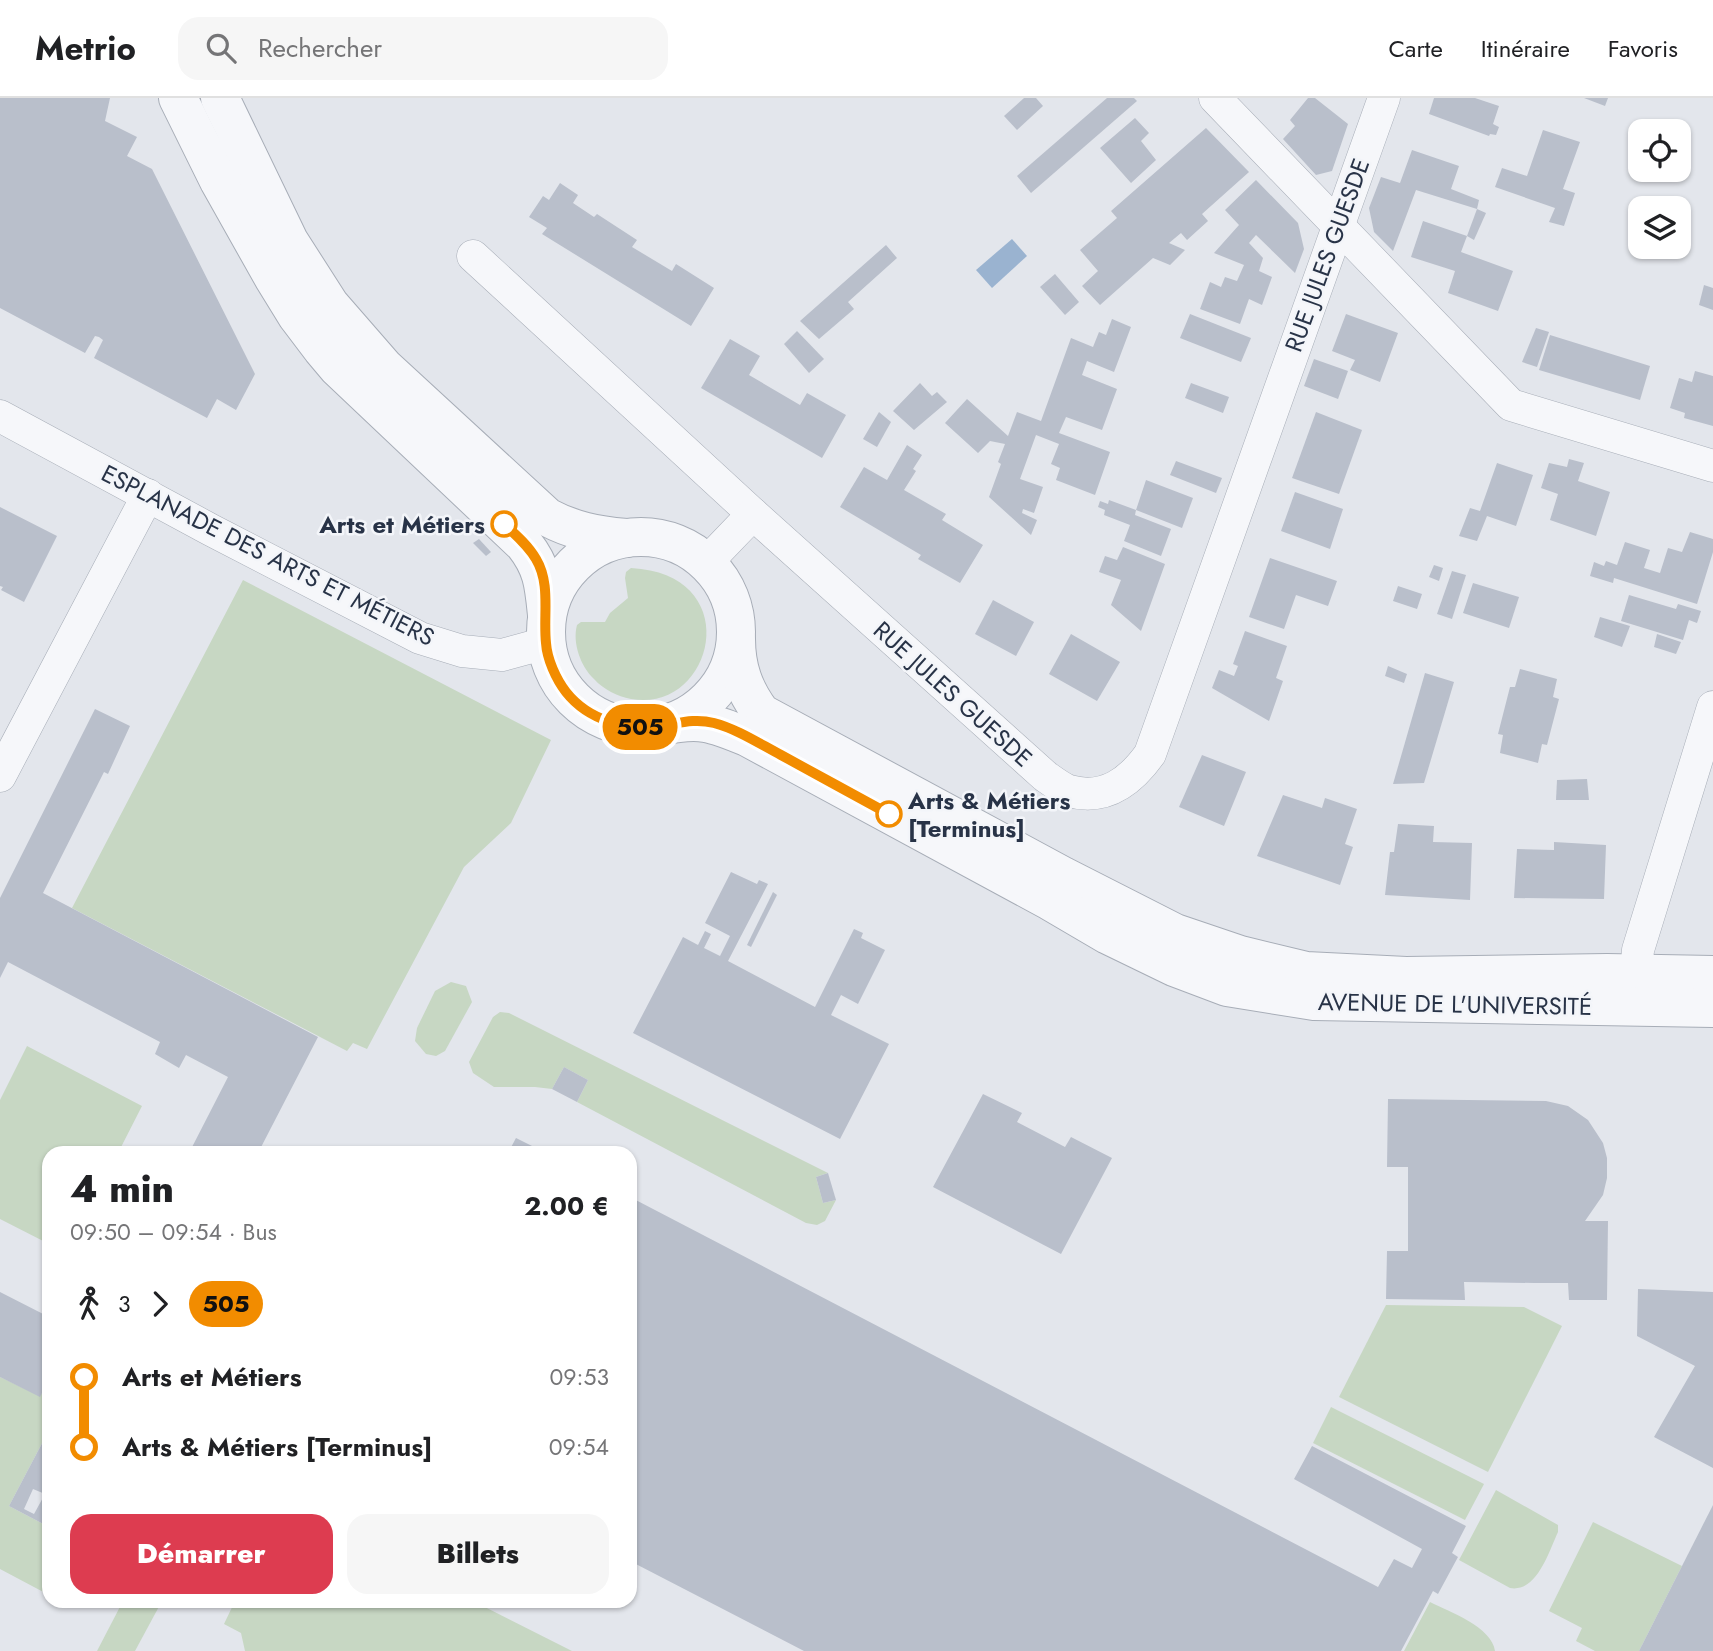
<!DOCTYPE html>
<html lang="fr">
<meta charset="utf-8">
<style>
:root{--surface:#fff;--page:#f6f6f6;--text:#202124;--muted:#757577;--line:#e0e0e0;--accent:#dd3c50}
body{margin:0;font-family:Jost,sans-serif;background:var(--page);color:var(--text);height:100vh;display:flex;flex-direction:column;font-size:26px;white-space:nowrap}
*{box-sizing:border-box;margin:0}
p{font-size:23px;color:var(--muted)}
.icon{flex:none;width:38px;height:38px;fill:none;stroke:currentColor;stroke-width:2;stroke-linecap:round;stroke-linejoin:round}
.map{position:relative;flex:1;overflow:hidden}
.details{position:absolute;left:42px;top:1048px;width:595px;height:462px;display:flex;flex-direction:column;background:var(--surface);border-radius:21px;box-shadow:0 2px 5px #0004}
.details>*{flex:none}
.badge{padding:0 14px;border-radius:23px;font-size:24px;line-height:46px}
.tools{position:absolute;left:1628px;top:21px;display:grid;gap:14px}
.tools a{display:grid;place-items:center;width:63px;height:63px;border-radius:14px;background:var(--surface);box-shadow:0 2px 5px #0004;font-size:35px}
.map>.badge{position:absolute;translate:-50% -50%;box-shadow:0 0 0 4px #fff}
.legs{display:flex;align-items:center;gap:10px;height:77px;padding:0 28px;font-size:23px}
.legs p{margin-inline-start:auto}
.head{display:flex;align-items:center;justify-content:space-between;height:119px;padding:0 28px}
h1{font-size:38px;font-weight:800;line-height:52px}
.action{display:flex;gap:14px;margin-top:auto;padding:14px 28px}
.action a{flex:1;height:80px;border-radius:21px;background:var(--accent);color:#fff;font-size:28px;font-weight:800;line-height:80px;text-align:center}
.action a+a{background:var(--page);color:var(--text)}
ul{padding:0 28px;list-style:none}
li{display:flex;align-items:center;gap:24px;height:70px;font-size:26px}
li i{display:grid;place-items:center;width:10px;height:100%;margin:0 9px;background:currentColor}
li i::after{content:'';width:18px;height:18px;margin:-9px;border:5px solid;border-radius:50%;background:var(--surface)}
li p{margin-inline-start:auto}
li:first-child i{background:linear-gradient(#0000 50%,currentColor 0)}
li:last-child i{background:linear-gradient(currentColor 50%,#0000 0)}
header{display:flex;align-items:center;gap:42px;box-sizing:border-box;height:98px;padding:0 35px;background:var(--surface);border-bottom:2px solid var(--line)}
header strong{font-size:33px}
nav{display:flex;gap:38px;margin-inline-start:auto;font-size:24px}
.search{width:490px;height:63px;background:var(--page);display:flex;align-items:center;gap:18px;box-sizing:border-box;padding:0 24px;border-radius:21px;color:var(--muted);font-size:26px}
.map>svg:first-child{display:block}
.green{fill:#c7d7c3}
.water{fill:#9ab3d0}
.building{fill:#b9bfcb;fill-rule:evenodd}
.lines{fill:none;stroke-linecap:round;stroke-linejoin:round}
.minor-casing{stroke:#a7adb7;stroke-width:33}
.tertiary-casing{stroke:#a7adb7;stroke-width:40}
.minor{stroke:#f6f7fa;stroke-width:32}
.tertiary{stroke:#f6f7fa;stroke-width:38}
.line-1-casing{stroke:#fff;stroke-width:16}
.line-1{stroke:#f28c00;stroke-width:10}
.stop-1-dot{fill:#fff;stroke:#f28c00;stroke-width:3.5}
.labels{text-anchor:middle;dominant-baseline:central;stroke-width:5;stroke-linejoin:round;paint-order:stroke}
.street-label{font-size:24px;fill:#283347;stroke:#f3f5f9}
.stop-label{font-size:24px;font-weight:bold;fill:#283347;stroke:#f3f5f9;text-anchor:end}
</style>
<header>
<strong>Metrio</strong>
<div class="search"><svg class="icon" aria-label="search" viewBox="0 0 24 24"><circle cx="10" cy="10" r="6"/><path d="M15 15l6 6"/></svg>Rechercher</div>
<nav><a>Carte</a><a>Itinéraire</a><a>Favoris</a></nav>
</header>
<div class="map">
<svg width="1713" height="1553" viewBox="0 0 1713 1553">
<rect width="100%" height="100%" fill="#e3e6ec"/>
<g class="green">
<path d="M631 470C748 476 714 616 631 601 617 598 604 592 594 581 581 569 572 545 577 527L581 524H605L610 515 628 500 625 480 626 474Z"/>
<polygon points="243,482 551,642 511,725 464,769 367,951 353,945 347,953 72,810"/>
<polygon points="451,884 466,888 472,904 445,953 436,958 426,956 415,943 417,930 435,893"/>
<polygon points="500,914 509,915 828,1075 816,1079 823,1105 836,1102 825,1123 817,1127 806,1125 577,1004 588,982 564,969 552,991 535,989 494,989 473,975 469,964 493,919"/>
<polygon points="27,948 142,1008 118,1055 49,1055 49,1146 0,1121 0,1002"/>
<polygon points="1386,1207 1524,1209 1562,1228 1488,1374 1339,1299"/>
<polygon points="0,1279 40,1298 43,1293 49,1297 49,1332 9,1408 49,1429 49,1497 0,1471"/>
<polygon points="1331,1309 1484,1386 1465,1422 1313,1345"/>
<path d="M1496 1392 1558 1427V1434C1549 1453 1537 1495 1510 1490L1459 1462Z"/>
<polygon points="1593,1424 1682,1468 1639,1553 1595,1553 1576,1543 1582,1530 1549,1513"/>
<polygon points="123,1503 162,1503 135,1553 97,1553"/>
<polygon points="235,1503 473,1503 572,1553 245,1553 241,1535 224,1526"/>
<path d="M1430 1504C1450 1514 1492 1529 1495 1553H1404Z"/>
</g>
<polygon class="water" points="1012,141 1027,158 992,190 976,172"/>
<g class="building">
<polygon points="0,0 110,0 105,23 137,39 127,58 152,71 255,276 236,312 217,301 207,320 94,260 103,242 99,239 95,238 85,255 0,210"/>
<polygon points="1024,0 1036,0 1043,8 1017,32 1004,18"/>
<polygon points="1107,0 1134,0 1137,3 1031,95 1017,78"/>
<polygon points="1308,0 1315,0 1348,26 1332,73 1316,77 1283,41 1295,28 1290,22"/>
<polygon points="1434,0 1475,0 1499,8 1493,26 1499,29 1496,37 1490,36 1489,38 1429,16"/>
<polygon points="1584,0 1608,0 1605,8"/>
<polygon points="1135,20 1149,35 1141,43 1156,62 1131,85 1100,50"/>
<polygon points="1206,30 1249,74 1202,116 1208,123 1187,142 1181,135 1169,145 1185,152 1170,167 1153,160 1100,207 1082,188 1098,173 1080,152 1117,120 1111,113"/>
<polygon points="1543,32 1580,44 1563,91 1575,95 1564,128 1549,124 1555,110 1495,89 1502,70 1527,78"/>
<polygon points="1412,52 1459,68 1451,91 1479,102 1477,111 1416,92 1393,153 1374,134 1369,110 1381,79 1400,85"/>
<polygon points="1256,82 1298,125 1304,151 1295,175 1256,137 1249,145 1263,160 1259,173 1272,179 1262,207 1249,201 1240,226 1200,211 1210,184 1221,189 1225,179 1237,183 1244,167 1214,155 1239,127 1225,112"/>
<polygon points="560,85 578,97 573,105 594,119 597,116 637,142 632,149 672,173 676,166 714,190 691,228 542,136 547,130 529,119 543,98 549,102"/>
<polygon points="1477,111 1486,115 1474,142 1467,138"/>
<polygon points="1423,123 1467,138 1461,154 1513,173 1498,213 1448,195 1455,173 1411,159"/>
<polygon points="886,147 897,160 848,204 854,211 819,241 800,223"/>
<polygon points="1055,176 1079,204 1065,217 1040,189"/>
<polygon points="1704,187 1713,190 1713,212 1699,207"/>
<polygon points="1190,216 1251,240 1241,264 1180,240"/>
<polygon points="1346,216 1398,235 1380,284 1350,272 1355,262 1332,253"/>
<polygon points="1112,221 1131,229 1114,274 1087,263 1082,277 1117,291 1102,332 1066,319 1059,335 1110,354 1095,397 1056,382 1060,370 1051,366 1059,346 1036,337 1020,381 1043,389 1034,415 1023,411 1022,415 1037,422 1031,437 989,399 1001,366 998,364 1005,346 990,343 978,355 945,325 967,301 1008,338 1017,314 1041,323 1071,240 1093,249 1099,234 1106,237"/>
<polygon points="1536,230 1549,234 1537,269 1522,264"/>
<polygon points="797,233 824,261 809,275 784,246"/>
<polygon points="1550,237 1650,268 1640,302 1539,272"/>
<polygon points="730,241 760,258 749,277 800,307 807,295 846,317 822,360 701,290"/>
<polygon points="1314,261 1348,273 1338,301 1304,288"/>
<polygon points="1695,273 1713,278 1713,328 1684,320 1685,315 1670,310 1679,280 1692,284"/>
<polygon points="920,285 932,298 937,294 947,304 914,332 893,313"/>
<polygon points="1191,285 1229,299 1223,315 1185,300"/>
<polygon points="879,314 891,324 877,349 863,341"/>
<polygon points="1316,314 1362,332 1339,396 1292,380"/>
<polygon points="907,347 922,357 913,371 916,373 904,392 946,416 942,422 983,447 960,485 918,461 921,457 840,409 864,369 887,382"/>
<polygon points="1569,361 1584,365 1578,383 1610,394 1596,438 1550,422 1558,396 1541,390 1549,365 1567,369"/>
<polygon points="1176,363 1222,380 1216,395 1170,377"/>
<polygon points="1497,365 1533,377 1516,428 1487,418 1477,443 1459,438 1470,410 1480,413"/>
<polygon points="1146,382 1193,400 1182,430 1136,412"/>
<polygon points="1295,394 1343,411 1330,451 1281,433"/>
<polygon points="1109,402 1136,412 1135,417 1171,431 1161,458 1124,443 1130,427 1104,417 1105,412 1098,409 1100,403 1108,406"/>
<polygon points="0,409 57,438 24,504 1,492 3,489 0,488"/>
<polygon points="1690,434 1713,441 1713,454 1697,506 1614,480 1613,485 1590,478 1594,464 1604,468 1606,463 1617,467 1625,444 1650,452 1644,470 1660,475 1668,450 1682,454"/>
<polygon points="479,441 491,454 486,458 473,445"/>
<polygon points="1123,449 1165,466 1141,533 1111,507 1121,482 1099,474 1105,458 1117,462"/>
<polygon points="1270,460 1337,483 1328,508 1296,497 1284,531 1249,519"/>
<polygon points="1434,467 1443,470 1439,483 1429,479"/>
<polygon points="1452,473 1466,477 1452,521 1437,516"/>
<polygon points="1473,485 1519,499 1509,530 1463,515"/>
<polygon points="1398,488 1422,496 1417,511 1393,503"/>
<polygon points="1629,497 1676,511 1678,506 1701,513 1697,525 1689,522 1683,542 1621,523"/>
<polygon points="993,502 1034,524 1016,558 975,536"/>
<polygon points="1600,519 1630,528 1622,549 1594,539"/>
<polygon points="1245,533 1287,548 1276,580 1283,583 1269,623 1212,590 1219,572 1234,578 1238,568 1233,566"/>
<polygon points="1071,536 1120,564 1097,603 1049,576"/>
<polygon points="1657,536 1681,544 1676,556 1654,549"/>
<polygon points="1388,568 1407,576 1404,585 1385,578"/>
<polygon points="1520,571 1557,581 1553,599 1559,601 1547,647 1542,646 1538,665 1500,655 1503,637 1498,636 1510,589 1515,589"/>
<polygon points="1425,575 1454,584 1424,685 1393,686"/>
<polygon points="95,611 130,628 108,676 104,674 43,795 318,939 258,1055 189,1055 228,979 186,957 179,970 155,956 160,944 8,864 0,880 0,800"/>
<polygon points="1202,657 1246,674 1224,728 1179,709"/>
<polygon points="1587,681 1589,702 1556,702 1557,682"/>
<polygon points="1283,697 1322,710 1325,700 1357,711 1345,746 1353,749 1340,787 1257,758"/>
<polygon points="1398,726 1434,728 1433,744 1472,745 1470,802 1385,797 1390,754 1394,754"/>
<polygon points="1554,744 1606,747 1604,801 1514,800 1517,751 1554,752"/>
<polygon points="731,774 757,786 759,782 768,786 728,863 815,909 854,831 863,835 861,840 885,852 858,906 841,897 831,917 889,946 840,1041 633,935 683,839 698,847 705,833 711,836 704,850 720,858 730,838 705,825"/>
<polygon points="773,794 777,797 751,849 747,847"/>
<polygon points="564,969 588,982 577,1004 552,991"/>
<polygon points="983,996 1022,1015 1017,1024 1065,1049 1071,1039 1112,1060 1061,1156 933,1089"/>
<polygon points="1388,1001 1546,1003 1568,1008 1588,1022 1603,1045 1607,1060 1607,1080 1603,1097 1585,1123 1608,1123 1607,1202 1569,1202 1568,1185 1534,1185 1464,1184 1465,1202 1386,1201 1387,1153 1408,1153 1408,1069 1387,1069"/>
<polygon points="516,1040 546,1055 508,1055"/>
<polygon points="828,1075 836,1102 823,1105 816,1079"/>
<polygon points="630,1099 1378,1489 1394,1461 1412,1470 1422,1451 1294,1381 1312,1348 1466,1428 1452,1455 1458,1459 1438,1496 1433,1493 1401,1553 804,1553 630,1463"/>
<polygon points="1638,1191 1713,1194 1713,1370 1654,1339 1695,1268 1637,1238"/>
<polygon points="0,1194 49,1219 49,1297 43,1293 40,1299 0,1279"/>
<path d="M49 1332V1429L9 1408ZM33 1391 45 1396 34 1416 24 1411Z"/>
<polygon points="1713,1407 1713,1553 1639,1553 1682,1468"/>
</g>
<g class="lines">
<g class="minor-casing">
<g id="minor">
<polyline points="1215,0 1511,307 1713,368"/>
<path d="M473 158 753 416 1045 678C1052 683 1061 690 1069 693 1105 703 1130 684 1150 656L1384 0"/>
<polyline points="0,318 211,432 420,540 462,553 502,557 546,545"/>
<polyline points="706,465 753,416"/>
<polyline points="0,678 148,397"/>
<polyline points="1636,875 1638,852 1713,609"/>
</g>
</g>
<g class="tertiary-casing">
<g id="tertiary">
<path d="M178 0 219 83 273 179 297 218 322 251 338 270 524 446C543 470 544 487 547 517"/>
<path d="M220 0 289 143 330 207 384 269 547 419C573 433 596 437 626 440"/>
<circle cx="641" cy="534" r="95"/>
<path d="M736 541C736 570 744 592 761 615L1063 778 1175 835 1240 857 1306 873 1406 878 1607 875 1713 877"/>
<path d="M661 628C700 620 711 624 747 639L1050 803 1108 837 1174 869 1227 889 1314 903 1713 910"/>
</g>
</g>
<use href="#minor" class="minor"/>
<use href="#tertiary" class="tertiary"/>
</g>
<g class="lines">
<g class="line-1-casing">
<path id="line-1" d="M504 426C515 436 528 447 536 461 551 486 543 517 546 545 547 561 556 581 566 594 589 623 626 632 661 628 680 625 695 620 714 625 737 631 760 646 781 657 817 677 853 696 889 716"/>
</g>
<use href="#line-1" class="line-1"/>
</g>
<g class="stop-1-dot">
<circle cx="504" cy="426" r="12"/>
<circle cx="889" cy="716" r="12"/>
</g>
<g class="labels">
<g class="street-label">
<text transform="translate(1327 157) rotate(-70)">RUE JULES GUESDE</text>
<text transform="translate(268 457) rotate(27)">ESPLANADE DES ARTS ET MÉTIERS</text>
<text transform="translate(953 596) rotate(42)">RUE JULES GUESDE</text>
<text transform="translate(1455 906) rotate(1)">AVENUE DE L'UNIVERSITÉ</text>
</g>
<g class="stop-label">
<text x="485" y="426">Arts et Métiers</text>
<text x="908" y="702" text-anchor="start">Arts &amp; Métiers<tspan x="908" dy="28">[Terminus]</tspan></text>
</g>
</g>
</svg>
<div class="tools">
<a><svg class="icon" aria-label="locate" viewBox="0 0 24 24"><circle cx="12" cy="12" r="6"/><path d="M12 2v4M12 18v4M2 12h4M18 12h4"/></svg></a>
<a><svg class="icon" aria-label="layers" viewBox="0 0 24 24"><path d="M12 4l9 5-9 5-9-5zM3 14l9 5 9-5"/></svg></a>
</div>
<b class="badge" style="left:640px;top:629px;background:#f28c00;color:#111">505</b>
<section class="details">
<div class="head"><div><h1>4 min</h1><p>09:50 – 09:54 · Bus</p></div><b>2.00 €</b></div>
<div class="legs"><svg class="icon" aria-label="walk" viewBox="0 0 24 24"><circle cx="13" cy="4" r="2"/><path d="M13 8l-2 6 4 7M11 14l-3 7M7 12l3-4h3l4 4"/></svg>3<svg class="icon" aria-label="forward" viewBox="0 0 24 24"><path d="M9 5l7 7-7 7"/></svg><b class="badge" style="background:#f28c00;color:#111">505</b></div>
<ul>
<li><i style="color:#f28c00"></i><b>Arts et Métiers</b><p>09:53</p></li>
<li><i style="color:#f28c00"></i><b>Arts &amp; Métiers [Terminus]</b><p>09:54</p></li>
</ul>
<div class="action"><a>Démarrer</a><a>Billets</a></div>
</section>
</div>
